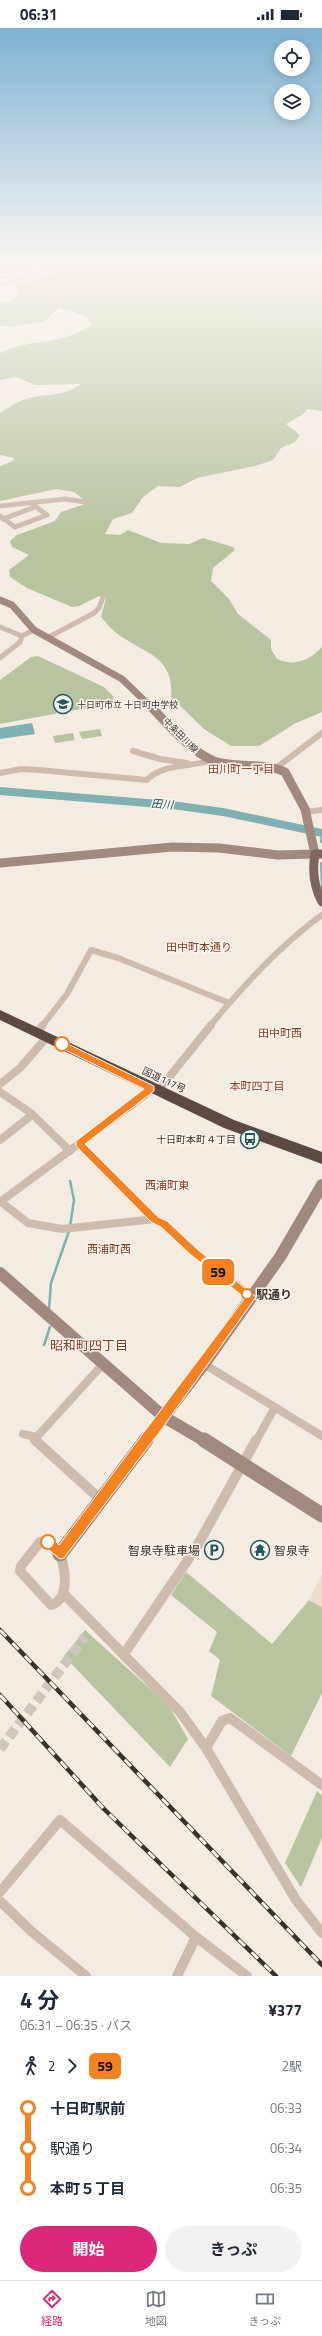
<!DOCTYPE html>
<html lang="ja">
<meta charset="utf-8">
<style>
:root{--surface:#fff;--page:#f2f2f3;--text:#1f2937;--muted:#747a83;--line:#e0e1e3;--accent:#db2777}
body{margin:0;font-family:"Titillium Web","Noto Sans JP",sans-serif;background:var(--page);color:var(--text);height:100vh;display:flex;flex-direction:column;font-size:15px;white-space:nowrap}
*{box-sizing:border-box;margin:0}
p{font-size:13px;color:var(--muted)}
.icon{flex:none;width:22px;height:22px;fill:none;stroke:currentColor;stroke-width:2;stroke-linecap:round;stroke-linejoin:round}
.map{position:relative;height:1948px;overflow:hidden}
.panel{display:flex;flex-direction:column;background:var(--surface);flex:1}
.panel>*{flex:none}
.badge{padding:0 8px;border-radius:6px;font-size:14px;line-height:26px}
.controls{position:absolute;left:274px;top:12px;display:grid;gap:8px}
.controls a{display:grid;place-items:center;width:36px;height:36px;border-radius:50%;background:var(--surface);box-shadow:0 2px 10px #0003;font-size:20px}
.map>.badge{position:absolute;translate:-50% -50%;box-shadow:0 0 0 2px #fff}
.legs{display:flex;align-items:center;gap:6px;height:44px;padding:0 20px;font-size:13px}
.legs p{margin-inline-start:auto}
.head{display:flex;align-items:center;justify-content:space-between;height:68px;padding:0 20px}
h1{font-size:22px;font-weight:700;line-height:30px}
.cta{display:flex;gap:8px;margin-top:auto;padding:8px 20px}
.cta a{flex:1;height:46px;border-radius:24px;background:var(--accent);color:#fff;font-size:16px;font-weight:700;line-height:46px;text-align:center}
.cta a+a{background:var(--page);color:var(--text)}
ul{padding:0 20px;list-style:none}
li{display:flex;align-items:center;gap:14px;height:40px;font-size:15px}
li i{display:grid;place-items:center;width:6px;height:100%;margin:0 5px;background:currentColor}
li i::after{content:'';width:10px;height:10px;margin:-5px;border:3px solid;border-radius:50%;background:var(--surface)}
li p{margin-inline-start:auto}
li:first-child i{background:linear-gradient(#0000 50%,currentColor 0)}
li:last-child i{background:linear-gradient(currentColor 50%,#0000 0)}
.status{display:flex;justify-content:space-between;align-items:center;height:28px;padding:0 20px;background:var(--surface);direction:ltr}
.status svg{height:11px;fill:currentColor}
.menu{display:flex;justify-content:space-around;align-items:center;height:56px;border-top:1px solid var(--line);background:var(--surface);font-size:11px;color:var(--muted)}
.menu a{display:grid;justify-items:center;gap:2px}
.menu .selected{color:var(--accent)}
.map>svg:first-child{display:block}
.green{fill:#b8c4a0}
.plaza{fill:#ecdcc8}
.water{fill:#7fb0b2}
.lines{fill:none;stroke-linecap:round;stroke-linejoin:round}
.stream-far2{stroke:#7fb0b2;stroke-width:1}
.stream-far1{stroke:#7fb0b2;stroke-width:2}
.stream{stroke:#7fb0b2;stroke-width:2.5}
.river{fill:#7fb0b2;fill-rule:evenodd}
.street-tunnel{stroke:#cfc6bd;stroke-width:10;stroke-dasharray:10 5;stroke-linecap:butt}
.street-far4{stroke:#cdbbac;stroke-width:4}
.street-far3{stroke:#cdbbac;stroke-width:5}
.street-far2{stroke:#cdbbac;stroke-width:6}
.street-far1{stroke:#cdbbac;stroke-width:8}
.street{stroke:#cdbbac;stroke-width:10}
.secondary-far3{stroke:#a18a7d;stroke-width:7}
.secondary-far2{stroke:#a18a7d;stroke-width:9}
.secondary-far1{stroke:#a18a7d;stroke-width:12}
.secondary{stroke:#a18a7d;stroke-width:15}
.primary{stroke:#7d675c;stroke-width:9}
.highway{fill:#5c4a42;fill-rule:evenodd}
.rail-casing{stroke:#3b302b;stroke-width:4.5}
.rail{stroke:#fbf5ee;stroke-width:3;stroke-dasharray:9;stroke-linecap:butt}
.line-1{fill:#f58220;stroke:#fff}
.stop-1-dot{fill:#fff;stroke:#f58220;stroke-width:2}
.labels{text-anchor:middle;dominant-baseline:central;stroke-width:3;stroke-linejoin:round;paint-order:stroke}
.far-poi-label{font-size:9px;fill:#3b302b;stroke:#fbf5ee;text-anchor:start}
.far-street-label{font-size:9px;fill:#3b302b;stroke:#fbf5ee}
.street-label{font-size:10px;fill:#3b302b;stroke:#fbf5ee}
.poi-label{font-size:10px;fill:#3b302b;stroke:#fbf5ee;text-anchor:end}
.neighbourhood-label{font-size:11px;fill:#8c3b22;stroke:#fbf5ee}
.water-label{font-size:11px;font-style:italic;fill:#1f5a5e;stroke:#fbf5ee}
.near-stop-label{font-size:12px;font-weight:bold;fill:#3b302b;stroke:#fbf5ee;text-anchor:start}
.near-poi-label{font-size:12px;fill:#3b302b;stroke:#fbf5ee;text-anchor:end}
.near-neighbourhood-label{font-size:13px;fill:#8c3b22;stroke:#fbf5ee}
</style>
<div class="status"><b>06:31</b><svg viewBox="0 0 49 12"><path d="M0 12V9h3v3zM5 12V6h3v6zM10 12V3h3v9zM15 12V0h3v12zM26 1h20v11H26zM47 4h2v5h-2z"/></svg></div>
<div class="map">
<svg width="322" height="1948" viewBox="0 0 322 1948">
<rect width="100%" height="100%" fill="#f4ebe1"/>
<g class="green">
<path d="M0 234H322V383L308 381 302 387 286 396 300 407 295 414 281 420 273 432 255 438 197 450 180 459 158 458 143 469 132 485 113 491 105 506 120 507 128 502 161 515 189 516 203 510 233 519 235 522 213 540 211 553 229 571 238 586 271 612V621L277 631C295 639 310 632 322 619V684L296 695 259 718H231L204 701 171 669C175 626 140 625 114 603 109 599 105 593 101 589L106 570 99 568 79 578 72 579 27 560 10 549 9 542 29 527 12 519 10 513 17 507 55 493 61 484 88 475 74 464 56 461 0 473V438L13 433 14 430 0 427V385C10 379 21 371 34 369 51 366 67 367 81 356L35 357 16 349 0 352V325C30 310 59 319 91 297L88 290 73 283 59 280 45 293 9 299 0 297V275H9L18 267 15 258 53 245C43 237 12 245 0 246Z"/>
<polygon points="38,628 104,659 113,668 113,675 0,696 0,652 31,629"/>
<polygon points="100,701 102,708 82,711 79,704"/>
<polygon points="73,705 75,712 55,715 53,708"/>
<polygon points="186,1544 272,1616 309,1572 322,1579 322,1665 291,1728 211,1668 220,1632 209,1623 217,1604 171,1567"/>
<polygon points="85,1602 169,1678 188,1711 170,1739 64,1628"/>
<polygon points="317,1763 322,1767 322,1810 301,1859 285,1835"/>
</g>
<polygon class="plaza" points="322,1546 322,1579 309,1572"/>
<polygon class="water" points="32,695 35,706 0,711 0,700"/>
<g class="lines">
<path class="stream-far2" d="M0 250C14 248 38 248 47 234"/>
<g class="stream-far1">
<polyline points="321,814 322,805"/>
<polyline points="321,835 322,861"/>
</g>
<g class="stream">
<polyline points="70,1153 74,1172 70,1199"/>
<polyline points="49,1281 51,1255 69,1203"/>
<polyline points="44,1317 50,1299"/>
</g>
<polygon class="river" points="0,759 172,773 223,780 322,801 322,809 223,788 172,781 0,767"/>
<polyline class="street-tunnel" points="0,1721 85,1609"/>
<polyline class="street-far4" points="0,257 57,240 65,234"/>
<g class="street-far3">
<polyline points="0,478 65,471 86,474"/>
<polyline points="0,488 15,499 47,487 31,475"/>
<polyline points="3,491 35,479"/>
<polyline points="0,599 22,608"/>
<polyline points="47,610 94,585 99,580 103,569"/>
<polyline points="0,630 20,614 22,608 34,602"/>
</g>
<g class="street-far2">
<polyline points="133,723 160,731 187,735"/>
<polyline points="276,740 322,705"/>
<path d="M0 745 21 741 39 742 147 752C162 736 189 739 209 733"/>
<polyline points="305,784 322,782"/>
<polyline points="42,998 67,966 91,922 118,930 229,975"/>
<path d="M210 998C243 958 280 917 322 887"/>
</g>
<g class="street-far1">
<polyline points="37,1005 43,997"/>
<polyline points="0,1056 20,1040 47,1009"/>
<polyline points="158,1063 211,997"/>
<polyline points="0,1064 31,1085 70,1123"/>
<polyline points="0,1112 32,1087"/>
<polyline points="79,1116 155,1191 164,1196 194,1224 252,1269"/>
<polyline points="0,1174 145,1067 151,1060"/>
<polyline points="1,1174 28,1195 62,1201 155,1191"/>
<polyline points="204,1336 322,1408"/>
<polyline points="23,1406 36,1409"/>
<polyline points="36,1413 35,1411 103,1336"/>
<polyline points="256,1413 274,1381"/>
</g>
<g class="street">
<polyline points="35,1412 101,1472"/>
<path d="M44 1513C49 1515 53 1517 57 1522 66 1534 71 1572 51 1577L20 1543 21 1538 40 1514Z"/>
<polyline points="63,1565 180,1684 206,1720 296,1872 322,1905"/>
<polyline points="124,1626 196,1520 256,1412"/>
<polyline points="206,1720 222,1693 230,1690 322,1757"/>
<polyline points="0,1864 60,1792 196,1909 247,1948"/>
<polyline points="0,1873 31,1903 86,1948"/>
<polyline points="177,1948 196,1909"/>
</g>
<polyline class="secondary-far3" points="0,572 12,577 34,602 122,651 149,677"/>
<path class="secondary-far2" d="M0 835 172 819 219 820 278 827 315 826 305 781 285 744C264 734 243 740 221 735 195 730 167 694 148 676"/>
<g class="secondary-far1">
<polyline points="0,1245 164,1389 205,1413"/>
<polyline points="145,1413 204,1336 280,1229 322,1157"/>
</g>
<g class="secondary">
<polyline points="204,1412 322,1487"/>
<polyline points="60,1526 146,1412"/>
</g>
<path class="primary" d="M322 826H315C312 843 314 859 322 874"/>
<polygon class="highway" points="0,982 234,1092 322,1124 322,1136 224,1100 0,992"/>
<g class="rail-casing">
<g id="rail">
<polyline points="0,1602 322,1937"/>
<polyline points="0,1667 104,1781 276,1948"/>
</g>
</g>
<use href="#rail" class="rail"/>
</g>
<linearGradient id="sky" x2="0" y2="1"><stop stop-color="#7eb2d2"/><stop offset="0.46" stop-color="#faf6f2"/><stop offset="1" stop-color="#faf6f2" stop-opacity="0"/></linearGradient>
<rect width="322" height="506" fill="url(#sky)"/>
<polygon class="line-1" points="62,1013 154,1058 154,1063 85,1116 158,1189 167,1193 197,1221 256,1269 161,1402 64,1530 60,1531 44,1518 44,1510 52,1510 59,1517 245,1270 191,1227 161,1199 151,1194 76,1118 76,1113 144,1061 59,1019 59,1014"/>
<defs>
<g id="school-ring" transform="scale(1)"><circle r="9.5" fill="#fbf5ee" stroke="#1f5a5e" stroke-width="1.5"/><path d="M0-5L7-2L0 1L-7-2ZM-4 1L0 2.5L4 1V4Q0 6-4 4Z" fill="#1f5a5e"/></g>
<g id="bus-ring" transform="scale(1)"><circle r="9.5" fill="#fbf5ee" stroke="#1f5a5e" stroke-width="1.5"/><path d="M-5-6H5V4H4V6H2V4H-2V6H-4V4H-5ZM-3.5-4V0h7V-4ZM-3.5 1.2v1.5H-2V1.2ZM2 1.2v1.5H3.5V1.2Z" fill="#1f5a5e"/></g>
<g id="parking-ring" transform="scale(1)"><circle r="9.5" fill="#fbf5ee" stroke="#1f5a5e" stroke-width="1.5"/><path d="M-3.5-5.5H1a3.5 3.5 0 0 1 0 7H-1V5.5H-3.5ZM-1-3.4V-.6H.8a1.4 1.4 0 0 0 0-2.8Z" fill="#1f5a5e"/></g>
<g id="temple-ring" transform="scale(1)"><circle r="9.5" fill="#fbf5ee" stroke="#1f5a5e" stroke-width="1.5"/><path d="M0-6L5-2H3V0L6.5 2.5H4V6H1.5V3h-3V6H-4V2.5H-6.5L-3 0V-2H-5Z" fill="#1f5a5e"/></g>
</defs>
<g fill-rule="evenodd">
<use href="#school-ring" x="63" y="676"/>
<use href="#bus-ring" x="250" y="1111"/>
<use href="#parking-ring" x="214" y="1522"/>
<use href="#temple-ring" x="260" y="1522"/>
</g>
<g class="stop-1-dot">
<circle cx="62" cy="1016" r="7"/>
<circle cx="247" cy="1266" r="5"/>
<circle cx="48" cy="1514" r="7"/>
</g>
<g class="labels">
<g class="far-poi-label">
<text x="77" y="676">十日町市立 十日町中学校</text>
</g>
<g class="far-street-label">
<text transform="translate(181 707) rotate(45)">中条田川線</text>
</g>
<g class="street-label">
<text transform="translate(164 1052) rotate(25)">国道117号</text>
</g>
<g class="poi-label">
<text x="236" y="1111">十日町本町４丁目</text>
</g>
<g class="neighbourhood-label">
<text x="241" y="741">田川町一丁目</text>
<text x="199" y="919">田中町本通り</text>
<text x="280" y="1005">田中町西</text>
<text x="257" y="1058">本町四丁目</text>
<text x="167" y="1157">西浦町東</text>
<text x="109" y="1221">西浦町西</text>
</g>
<g class="water-label">
<text transform="translate(162 776) rotate(5)">田川</text>
</g>
<g class="near-stop-label">
<text x="256" y="1266">駅通り</text>
</g>
<g class="near-poi-label">
<text x="200" y="1522">智泉寺駐車場</text>
<text x="274" y="1522" text-anchor="start">智泉寺</text>
</g>
<g class="near-neighbourhood-label">
<text x="89" y="1317">昭和町四丁目</text>
</g>
</g>
</svg>
<div class="controls">
<a><svg class="icon" aria-label="locate" viewBox="0 0 24 24"><circle cx="12" cy="12" r="6"/><path d="M12 2v4M12 18v4M2 12h4M18 12h4"/></svg></a>
<a><svg class="icon" aria-label="layers" viewBox="0 0 24 24"><path d="M12 4l9 5-9 5-9-5zM3 14l9 5 9-5"/></svg></a>
</div>
<b class="badge" style="left:218px;top:1244px;background:#f58220;color:#111">59</b>
</div>
<section class="panel">
<div class="head"><div><h1>4 分</h1><p>06:31 – 06:35 · バス</p></div><b>¥377</b></div>
<div class="legs"><svg class="icon" aria-label="walk" viewBox="0 0 24 24"><circle cx="13" cy="4" r="2"/><path d="M13 8l-2 6 4 7M11 14l-3 7M7 12l3-4h3l4 4"/></svg>2<svg class="icon" aria-label="forward" viewBox="0 0 24 24"><path d="M9 5l7 7-7 7"/></svg><b class="badge" style="background:#f58220;color:#111">59</b><p>2駅</p></div>
<ul>
<li><i style="color:#f58220"></i><b>十日町駅前</b><p>06:33</p></li>
<li><i style="color:#f58220"></i><span>駅通り</span><p>06:34</p></li>
<li><i style="color:#f58220"></i><b>本町５丁目</b><p>06:35</p></li>
</ul>
<div class="cta"><a>開始</a><a>きっぷ</a></div>
</section>
<nav class="menu">
<a class="selected"><svg class="icon" aria-label="directions" viewBox="0 0 24 24"><path d="M12 3l9 9-9 9-9-9zM9 14v-3h6M13 9l2 2-2 2"/></svg>経路</a>
<a><svg class="icon" aria-label="map" viewBox="0 0 24 24"><path d="M3 6l6-2 6 2 6-2v14l-6 2-6-2-6 2zM9 4v14M15 6v14"/></svg>地図</a>
<a><svg class="icon" aria-label="tickets" viewBox="0 0 24 24"><path d="M3 7h18v10H3zM15 7v10"/></svg>きっぷ</a>
</nav>
